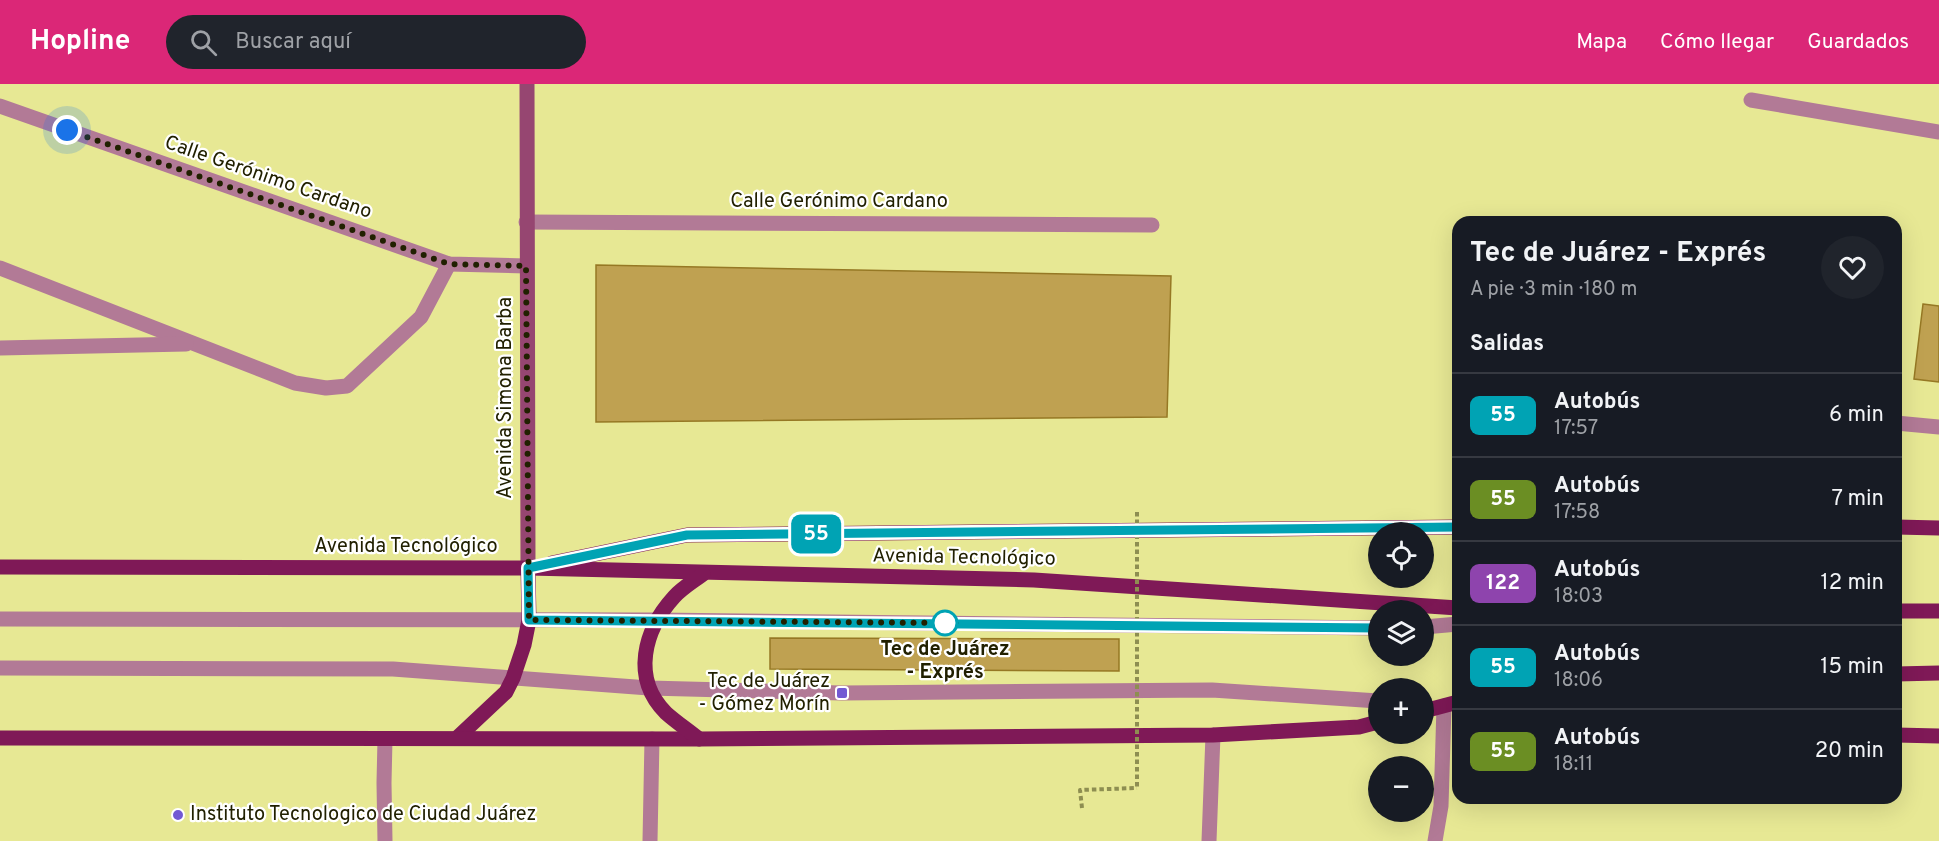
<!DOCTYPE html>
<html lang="es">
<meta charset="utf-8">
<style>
:root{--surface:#171b24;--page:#20242c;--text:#f1f3f6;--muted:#9ea1a6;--line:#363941;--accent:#db2777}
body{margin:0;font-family:Overpass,sans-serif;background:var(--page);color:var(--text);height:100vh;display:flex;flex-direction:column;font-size:22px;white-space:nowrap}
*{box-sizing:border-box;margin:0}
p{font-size:20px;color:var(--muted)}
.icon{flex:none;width:33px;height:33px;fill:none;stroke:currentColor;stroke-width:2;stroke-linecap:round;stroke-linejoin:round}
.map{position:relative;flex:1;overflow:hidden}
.details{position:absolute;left:1452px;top:132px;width:450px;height:588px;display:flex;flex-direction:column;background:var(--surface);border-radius:18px;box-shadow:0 6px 24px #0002}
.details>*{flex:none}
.badge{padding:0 12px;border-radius:9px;font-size:21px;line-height:39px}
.tools{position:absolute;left:1368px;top:438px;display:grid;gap:12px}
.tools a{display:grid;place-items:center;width:66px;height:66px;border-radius:50%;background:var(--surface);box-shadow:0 6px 24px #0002;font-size:30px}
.you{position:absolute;width:30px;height:30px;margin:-15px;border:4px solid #fff;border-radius:50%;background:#1a73e8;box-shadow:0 0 0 9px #1a73e833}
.map>.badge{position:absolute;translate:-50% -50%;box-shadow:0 0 0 3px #fff}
h2{padding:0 18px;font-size:22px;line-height:54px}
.round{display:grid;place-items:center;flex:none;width:63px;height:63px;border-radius:32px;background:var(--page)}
.head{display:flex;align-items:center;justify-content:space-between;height:102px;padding:0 18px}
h1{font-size:28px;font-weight:700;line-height:45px}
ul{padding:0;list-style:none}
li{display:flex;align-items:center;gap:18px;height:84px;padding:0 18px;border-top:2px solid var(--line)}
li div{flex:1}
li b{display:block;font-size:22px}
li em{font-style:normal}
li .badge{min-width:66px;font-weight:700;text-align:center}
header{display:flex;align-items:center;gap:36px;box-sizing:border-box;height:84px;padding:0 30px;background:var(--accent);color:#fff}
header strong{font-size:28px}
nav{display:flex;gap:33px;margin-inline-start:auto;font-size:21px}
.search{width:420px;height:54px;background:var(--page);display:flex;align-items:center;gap:15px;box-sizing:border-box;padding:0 21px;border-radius:33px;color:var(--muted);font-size:22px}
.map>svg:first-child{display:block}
.building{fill:#bfa151;stroke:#967824;stroke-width:1.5}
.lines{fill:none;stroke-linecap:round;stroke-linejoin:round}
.path{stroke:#8e8e51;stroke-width:4;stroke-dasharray:4.5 3;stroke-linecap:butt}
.lane{stroke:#b27a96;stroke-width:15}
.street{stroke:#b27a96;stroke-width:15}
.secondary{stroke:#964671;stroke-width:15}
.primary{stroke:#7f1957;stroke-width:15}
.path-bridge{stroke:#8e8e51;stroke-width:4;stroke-dasharray:4.5 3;stroke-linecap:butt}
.line-casing{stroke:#fff;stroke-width:14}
.line{stroke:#00a3b4;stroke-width:9}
.walk{stroke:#212000;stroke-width:6;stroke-dasharray:0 10.8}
.stop-dot{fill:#fff;stroke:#00a3b4;stroke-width:3}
.poi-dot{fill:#7259d3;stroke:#fff;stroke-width:2}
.labels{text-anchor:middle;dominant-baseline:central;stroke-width:4.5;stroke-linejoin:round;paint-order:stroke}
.street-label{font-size:20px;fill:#212000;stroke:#fff}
.stop-label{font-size:20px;font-weight:bold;fill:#212000;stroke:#fff}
.poi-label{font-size:20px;fill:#212000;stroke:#fff;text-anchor:end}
</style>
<header>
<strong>Hopline</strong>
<div class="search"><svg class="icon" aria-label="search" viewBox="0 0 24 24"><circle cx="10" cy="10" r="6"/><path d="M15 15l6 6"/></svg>Buscar aquí</div>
<nav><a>Mapa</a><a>Cómo llegar</a><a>Guardados</a></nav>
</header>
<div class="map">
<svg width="1939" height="757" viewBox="0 0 1939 757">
<rect width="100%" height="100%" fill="#e7e894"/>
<g class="building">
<polygon points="596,181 1171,192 1167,333 596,338"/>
<polygon points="1923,220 1939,222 1939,298 1914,295"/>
<polygon points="770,554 1119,555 1119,587 770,585"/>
</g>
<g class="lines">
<polyline class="path" points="1082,724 1080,706 1137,704"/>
<g class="lane">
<polyline points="1751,16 1939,48"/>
<polyline points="1896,339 1939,343"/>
<polyline points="0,535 657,536 1378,544"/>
<polyline points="1424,543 1458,540"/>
<polyline points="0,584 393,585 649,604 842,609 1212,606 1378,617"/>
<polyline points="385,757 384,699 385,655"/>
<polyline points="650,757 652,655"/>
</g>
<g class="street">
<polyline points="0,22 449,180 526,182"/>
<polyline points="526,138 1152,141"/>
<polyline points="0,184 295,299 326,304 347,302 421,233 449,180"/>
<polyline points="0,264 186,260"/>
<polyline points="1209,757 1213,651"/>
<polyline points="1435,757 1441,722 1444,622"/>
</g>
<polyline class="secondary" points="527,0 528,484"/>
<g class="primary">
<polyline points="1896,443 1939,444"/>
<polyline points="552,479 687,451 1458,443"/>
<polyline points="0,483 528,484 1034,496 1458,524"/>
<polyline points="1896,527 1939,527"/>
<polyline points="1896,590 1939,589"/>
<polyline points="1424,627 1458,618"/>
<polyline points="1896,651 1939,652"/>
<polyline points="458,653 506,608 513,594 524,561 529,536 528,484"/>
<polyline points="0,654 699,655 1213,651 1359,643 1378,638"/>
<path d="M699 655C688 646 676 638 666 629 631 594 644 546 674 513 682 504 694 497 703 490"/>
</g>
<polyline class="path-bridge" points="1137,428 1137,704"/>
</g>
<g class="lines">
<g class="line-casing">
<polyline id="line" points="1378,544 529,536 528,484 687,451 1458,443"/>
</g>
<use href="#line" class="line"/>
<polyline class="walk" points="67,46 449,180 526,182 529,536 956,539 945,539"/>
</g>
<circle class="stop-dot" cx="945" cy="539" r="12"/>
<g class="poi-dot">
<rect x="836" y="603" width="12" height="12" rx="3"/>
<circle cx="178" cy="731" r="6"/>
</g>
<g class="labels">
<g class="street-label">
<text transform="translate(268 94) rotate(19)">Calle Gerónimo Cardano</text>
<text x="839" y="118">Calle Gerónimo Cardano</text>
<text transform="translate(506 314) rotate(-90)">Avenida Simona Barba</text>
<text x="406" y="463">Avenida Tecnológico</text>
<text transform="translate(964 474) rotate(1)">Avenida Tecnológico</text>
</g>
<g class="stop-label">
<text x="945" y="566">Tec de Juárez<tspan x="945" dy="23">- Exprés</tspan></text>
</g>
<g class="poi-label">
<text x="830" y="598">Tec de Juárez<tspan x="830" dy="23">- Gómez Morín</tspan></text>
<text x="190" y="731" text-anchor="start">Instituto Tecnologico de Ciudad Juárez</text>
</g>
</g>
</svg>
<div class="tools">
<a><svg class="icon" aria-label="locate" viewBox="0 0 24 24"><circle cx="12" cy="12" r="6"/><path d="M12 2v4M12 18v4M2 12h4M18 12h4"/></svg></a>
<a><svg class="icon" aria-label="layers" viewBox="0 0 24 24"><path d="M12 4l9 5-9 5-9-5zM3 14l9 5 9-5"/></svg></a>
<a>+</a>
<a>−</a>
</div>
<div class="you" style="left:67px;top:46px"></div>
<b class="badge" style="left:816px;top:450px;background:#00a3b4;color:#fff">55</b>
<section class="details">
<div class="head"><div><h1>Tec de Juárez - Exprés</h1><p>A pie · 3 min · 180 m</p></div><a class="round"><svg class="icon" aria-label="heart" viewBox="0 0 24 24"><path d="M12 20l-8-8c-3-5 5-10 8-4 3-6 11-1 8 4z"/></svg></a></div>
<h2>Salidas</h2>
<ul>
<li><span class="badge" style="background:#00a3b4;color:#fff">55</span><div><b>Autobús</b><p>17:57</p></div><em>6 min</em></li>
<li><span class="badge" style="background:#6b8e23;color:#fff">55</span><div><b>Autobús</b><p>17:58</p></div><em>7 min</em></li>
<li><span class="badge" style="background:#8e44ad;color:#fff">122</span><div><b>Autobús</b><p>18:03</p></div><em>12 min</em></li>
<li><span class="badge" style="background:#00a3b4;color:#fff">55</span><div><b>Autobús</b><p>18:06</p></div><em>15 min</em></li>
<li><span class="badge" style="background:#6b8e23;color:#fff">55</span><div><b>Autobús</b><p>18:11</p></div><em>20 min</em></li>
</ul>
</section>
</div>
